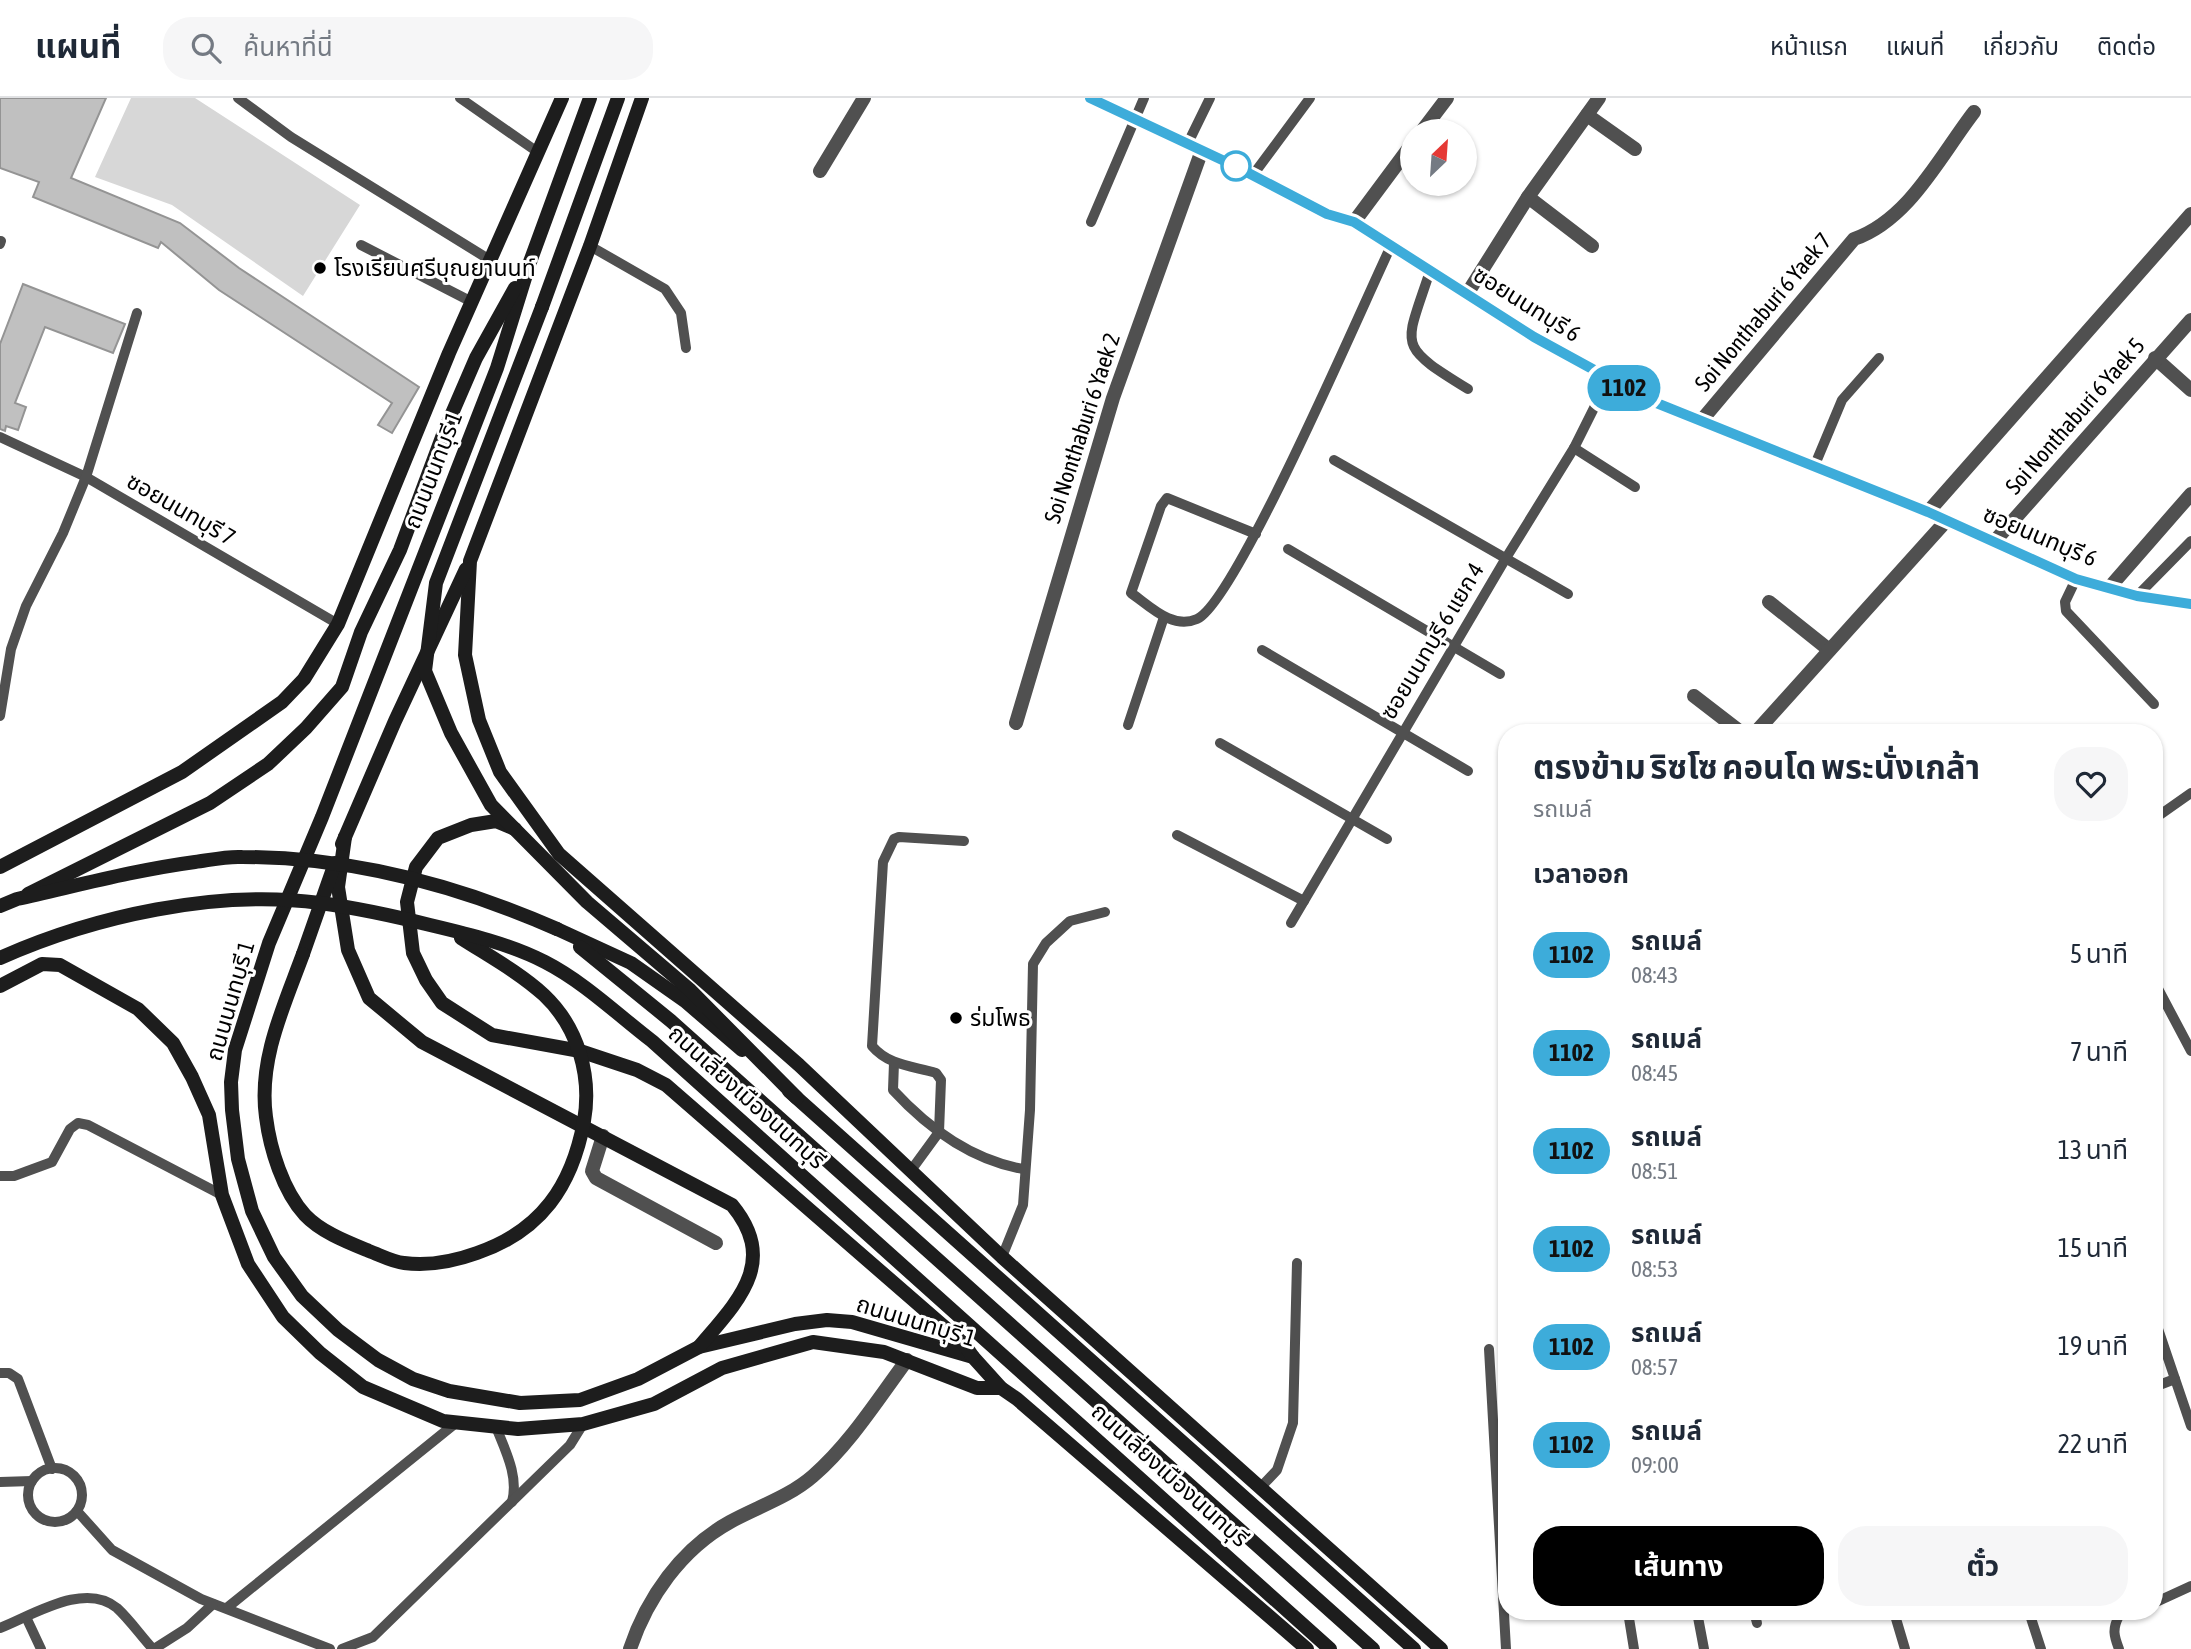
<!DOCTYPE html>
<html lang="th">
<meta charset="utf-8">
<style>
:root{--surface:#fff;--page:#f6f6f7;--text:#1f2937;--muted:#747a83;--line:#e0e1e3;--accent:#000}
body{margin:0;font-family:"Asap Condensed","Noto Sans Thai",sans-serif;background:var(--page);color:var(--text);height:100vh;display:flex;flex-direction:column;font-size:26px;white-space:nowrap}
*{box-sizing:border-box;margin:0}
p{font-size:23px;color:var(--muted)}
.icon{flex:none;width:38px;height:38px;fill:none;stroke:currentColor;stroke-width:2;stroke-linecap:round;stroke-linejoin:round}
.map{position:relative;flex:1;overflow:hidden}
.side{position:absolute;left:1498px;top:626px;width:665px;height:896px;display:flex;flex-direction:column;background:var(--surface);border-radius:28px;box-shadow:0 2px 5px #0004}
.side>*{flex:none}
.badge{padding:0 14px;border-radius:23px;font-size:24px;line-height:46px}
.needle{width:46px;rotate:25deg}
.tools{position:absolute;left:1400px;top:21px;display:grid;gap:14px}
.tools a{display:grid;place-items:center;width:77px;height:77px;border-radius:50%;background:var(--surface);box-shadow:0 2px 5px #0004;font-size:35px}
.map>.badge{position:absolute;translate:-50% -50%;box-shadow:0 0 0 4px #fff}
h2{padding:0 35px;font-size:26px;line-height:63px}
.round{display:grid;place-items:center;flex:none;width:74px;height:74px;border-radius:28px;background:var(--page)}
.head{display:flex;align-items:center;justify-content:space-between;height:119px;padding:0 35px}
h1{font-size:33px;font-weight:700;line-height:52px}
.cta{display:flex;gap:14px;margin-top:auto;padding:14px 35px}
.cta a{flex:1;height:80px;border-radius:28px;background:var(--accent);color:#fff;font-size:28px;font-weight:700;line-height:80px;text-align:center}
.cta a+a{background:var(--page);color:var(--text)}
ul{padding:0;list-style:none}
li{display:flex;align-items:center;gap:21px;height:98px;padding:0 35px}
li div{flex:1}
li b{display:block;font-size:26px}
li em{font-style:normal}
li .badge{min-width:77px;font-weight:700;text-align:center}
header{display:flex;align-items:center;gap:42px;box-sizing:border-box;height:98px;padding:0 35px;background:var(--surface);border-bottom:2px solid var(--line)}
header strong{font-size:33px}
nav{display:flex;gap:38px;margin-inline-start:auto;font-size:24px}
.search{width:490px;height:63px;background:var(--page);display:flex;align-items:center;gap:18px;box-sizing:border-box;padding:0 24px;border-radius:28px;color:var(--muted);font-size:26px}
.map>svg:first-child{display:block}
.green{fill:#d7d7d7}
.building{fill:#c0c0c0;stroke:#949494;stroke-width:2}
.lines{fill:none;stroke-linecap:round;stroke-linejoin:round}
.lane{stroke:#505050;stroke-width:10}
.street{stroke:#505050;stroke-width:14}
.secondary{stroke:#1d1d1d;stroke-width:14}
.secondary-bridge{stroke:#1d1d1d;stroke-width:14}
.line-casing{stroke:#fff;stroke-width:16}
.line{stroke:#3dacda;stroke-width:10}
.stop-dot{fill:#fff;stroke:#3dacda;stroke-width:3.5}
.poi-dot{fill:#000;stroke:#fff;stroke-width:2.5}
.labels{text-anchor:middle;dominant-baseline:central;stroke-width:6;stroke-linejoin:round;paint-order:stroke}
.poi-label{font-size:23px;fill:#000;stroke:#fff;text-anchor:start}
.street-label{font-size:23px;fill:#000;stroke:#fff}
</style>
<header>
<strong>แผนที่</strong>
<div class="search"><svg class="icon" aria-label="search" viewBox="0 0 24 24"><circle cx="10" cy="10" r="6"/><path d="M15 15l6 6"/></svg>ค้นหาที่นี่</div>
<nav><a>หน้าแรก</a><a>แผนที่</a><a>เกี่ยวกับ</a><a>ติดต่อ</a></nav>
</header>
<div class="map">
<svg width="2191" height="1551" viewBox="0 0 2191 1551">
<rect width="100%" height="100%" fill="#fff"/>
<polygon class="green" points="131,0 195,0 360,107 303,198 172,107 95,79"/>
<g class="building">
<polygon points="0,0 106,0 71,80 180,125 239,170 419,289 392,335 378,327 392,305 219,192 161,144 158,150 33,99 39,84 0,70"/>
<polygon points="23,186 125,226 113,255 45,229 15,305 26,309 18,332 6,328 5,333 0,331 0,246"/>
</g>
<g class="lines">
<g class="lane">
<polyline points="238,0 291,39 490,162"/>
<polyline points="460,0 539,55"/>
<polyline points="1188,45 1210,0"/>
<polyline points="1253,77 1310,0"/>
<polyline points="1091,124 1144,0"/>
<polyline points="0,146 1,143"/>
<polyline points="361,147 472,204"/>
<polyline points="590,148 665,191 681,215 686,250"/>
<path d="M1430 173C1405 250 1395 246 1468 291"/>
<polyline points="0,339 86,379 338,526"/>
<polyline points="1574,350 1635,389"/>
<polyline points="1334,362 1568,496"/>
<polyline points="1814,369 1842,302 1879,260"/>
<path d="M1256 436 1167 400 1161 408 1131 495C1150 508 1172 532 1197 521 1236 504 1364 204 1391 148"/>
<polyline points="1288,451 1500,576"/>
<polyline points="2076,481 2065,504 2066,513 2154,606"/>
<polyline points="2137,498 2191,443"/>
<polyline points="1262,552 1468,673"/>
<polyline points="0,618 11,551 26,508 63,435 86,379 137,215"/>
<polyline points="1128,627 1164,519"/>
<polyline points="1220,645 1387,741"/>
<polyline points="2154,721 2191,695"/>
<polyline points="1177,737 1304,803"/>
<polyline points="1291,825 1506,460 1574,350 1608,282"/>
<polyline points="2154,883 2191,953"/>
<path d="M894 965 893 992C928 1030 972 1062 1023 1071"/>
<path d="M912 1071 939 1034 941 982 936 975C913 968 889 968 872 948L883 764 894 741 899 739 964 743"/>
<polyline points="0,1078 14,1078 52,1064 70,1031 78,1025 88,1027 222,1097"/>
<polyline points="1002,1159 1023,1107 1030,1012 1033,866 1046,845 1070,823 1105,814"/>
<polyline points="2154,1219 2191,1328"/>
<polyline points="1489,1251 1506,1551"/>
<polyline points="0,1275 9,1275 18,1281 52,1371"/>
<polyline points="2154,1289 2175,1281"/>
<path d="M496 1329C505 1352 519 1378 512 1404"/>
<circle cx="55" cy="1397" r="27"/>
<polyline points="0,1384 32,1383"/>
<polyline points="1260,1390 1277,1372 1293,1325 1297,1165"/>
<polyline points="77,1413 112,1452 201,1501 330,1551"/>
<polyline points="2154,1505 2191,1488"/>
<polyline points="228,1509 457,1324"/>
<polyline points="1628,1514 1634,1551"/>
<polyline points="1697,1514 1704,1551"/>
<polyline points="1754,1514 1757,1525"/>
<polyline points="1894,1514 1905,1551"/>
<polyline points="2029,1514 2041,1551"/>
<polyline points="26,1519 41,1551"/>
<path d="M0 1530C33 1517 85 1483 117 1510 130 1522 141 1538 153 1551"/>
<polyline points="154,1551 187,1530 213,1506"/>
<polyline points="342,1551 373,1539 570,1347 583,1326"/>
<path d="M2119 1551C2114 1538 2112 1531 2119 1518L2130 1514"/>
</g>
<g class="street">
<polyline points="1587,17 1635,51"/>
<polyline points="1422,33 1447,0"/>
<polyline points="820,73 864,0"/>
<polyline points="1528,99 1592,148"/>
<polyline points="1354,124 1412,46"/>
<polyline points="1467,196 1528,99 1599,0"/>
<polyline points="2155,260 2191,292"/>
<path d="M1701 323 1854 141C1909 122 1940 58 1974 14"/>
<polyline points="1928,414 2191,116"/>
<polyline points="1994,444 2191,222"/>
<polyline points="2109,490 2191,396"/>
<polyline points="1769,504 1828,551"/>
<polyline points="1694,598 1742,635"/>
<polyline points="1016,625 1113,300 1202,52"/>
<polyline points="1755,635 1947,422"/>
<polyline points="603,1038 592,1073 596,1080 716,1145"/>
<path d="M630 1551C647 1500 681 1451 730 1424 757 1409 789 1399 813 1378 850 1346 878 1301 907 1262"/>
</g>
<g class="secondary">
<polyline points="590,0 530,164 497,270 322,719 269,845 235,952 231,984 232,1012 238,1061 252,1113 274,1159 302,1198 338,1232 378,1262 413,1281 449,1293 520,1305 580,1302 638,1281 699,1249 795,1226 827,1222 852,1224 973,1259 1001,1290 1017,1301 1307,1551"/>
<polyline points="642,0 590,148 470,463 465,557 479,622 500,674 559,756 799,967 1002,1159 1441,1551"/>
<polyline points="1090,0 1235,68 1327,116 1354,124 1534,239 1649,302 1928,414 2076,481 2137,498 2191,506"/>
<polyline points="542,209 618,0"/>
<polyline points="515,731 496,723 471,727 438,740 416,769 407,804 413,855 426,882 442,905 492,937 580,953 637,972 666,987 964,1246 973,1259"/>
<path d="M345 739 338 789 348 852 369 900 422 944 732 1107C779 1164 738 1203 699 1249"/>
<polyline points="342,746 395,623 466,471"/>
<polyline points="0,769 182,674 282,604 304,581 338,526 449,255 562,0"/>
<polyline points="28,796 210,705 268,666 306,630 342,589 361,534 400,452 444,334 476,260 515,190"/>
<polyline points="557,831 631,865 685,903 742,952"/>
<polyline points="580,849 671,923 1373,1551"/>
<polyline points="303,856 335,765"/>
<polyline points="0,888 42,866 60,867 138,911 173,945 192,979 209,1017 222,1097 248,1166 283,1219 320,1255 363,1289 443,1323 518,1331 583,1326 654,1306 722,1270 813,1244 884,1254 977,1290 1001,1290"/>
<polyline points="789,993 1414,1551"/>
</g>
<g class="secondary-bridge">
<polyline points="542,209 436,485 425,573 451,635 491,707 587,804 689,891 797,1000"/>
<path d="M0 808 17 801C76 788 135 772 195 764 210 762 227 758 242 759 353 759 457 787 557 831"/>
<path d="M303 856C284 908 258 962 266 1019 270 1051 283 1093 305 1117 321 1134 347 1144 369 1153 380 1157 393 1164 404 1165 428 1168 455 1163 477 1155 541 1133 572 1088 584 1023 592 978 578 929 544 897 520 875 489 858 461 840"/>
<path d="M0 860C94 818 217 791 320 805 357 810 394 818 430 827 468 836 510 846 545 864 584 884 618 917 652 943L1330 1551"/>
</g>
</g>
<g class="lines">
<g class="line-casing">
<polyline id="line" points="1090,0 1235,68 1327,116 1354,124 1534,239 1649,302 1928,414 2076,481 2137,498 2191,506"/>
</g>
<use href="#line" class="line"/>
</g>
<circle class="stop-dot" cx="1236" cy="68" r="14"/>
<g class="poi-dot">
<circle cx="320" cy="170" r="7"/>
<circle cx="956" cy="920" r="7"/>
</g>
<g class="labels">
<g class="poi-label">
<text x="334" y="170">โรงเรียนศรีบุณยานนท์</text>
<text x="970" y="920">ร่มโพธ</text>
</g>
<g class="street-label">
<text transform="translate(1527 206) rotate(32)">ซอยนนทบุรี 6</text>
<text transform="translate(1763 214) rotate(-50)">Soi Nonthaburi 6 Yaek 7</text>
<text transform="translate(2075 318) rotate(-49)">Soi Nonthaburi 6 Yaek 5</text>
<text transform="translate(1082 330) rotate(-72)">Soi Nonthaburi 6 Yaek 2</text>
<text transform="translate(433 372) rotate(-69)">ถนนนนทบุรี 1</text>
<text transform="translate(181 411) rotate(30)">ซอยนนทบุรี 7</text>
<text transform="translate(2040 438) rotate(23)">ซอยนนทบุรี 6</text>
<text transform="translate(1432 543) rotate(-59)">ซอยนนทบุรี 6 แยก 4</text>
<text transform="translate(230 903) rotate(-74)">ถนนนนทบุรี 1</text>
<text transform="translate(747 999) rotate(42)">ถนนเลี่ยงเมืองนนทบุรี</text>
<text transform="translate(916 1223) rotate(17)">ถนนนนทบุรี 1</text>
<text transform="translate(1170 1377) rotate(42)">ถนนเลี่ยงเมืองนนทบุรี</text>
</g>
</g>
</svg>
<div class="tools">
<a><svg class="needle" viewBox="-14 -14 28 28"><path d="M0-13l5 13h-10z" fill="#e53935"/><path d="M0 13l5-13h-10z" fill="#747a83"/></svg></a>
</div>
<b class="badge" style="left:1624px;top:290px;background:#3dacda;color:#111">1102</b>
<section class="side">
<div class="head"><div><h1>ตรงข้าม ริซโซ คอนโด พระนั่งเกล้า</h1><p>รถเมล์</p></div><a class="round"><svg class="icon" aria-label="heart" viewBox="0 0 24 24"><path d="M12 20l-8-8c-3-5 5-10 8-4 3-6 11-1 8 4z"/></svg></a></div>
<h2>เวลาออก</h2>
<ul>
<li><span class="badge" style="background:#3dacda;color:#111">1102</span><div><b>รถเมล์</b><p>08:43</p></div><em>5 นาที</em></li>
<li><span class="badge" style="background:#3dacda;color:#111">1102</span><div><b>รถเมล์</b><p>08:45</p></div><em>7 นาที</em></li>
<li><span class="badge" style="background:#3dacda;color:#111">1102</span><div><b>รถเมล์</b><p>08:51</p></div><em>13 นาที</em></li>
<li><span class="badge" style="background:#3dacda;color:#111">1102</span><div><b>รถเมล์</b><p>08:53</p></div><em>15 นาที</em></li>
<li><span class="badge" style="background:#3dacda;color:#111">1102</span><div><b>รถเมล์</b><p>08:57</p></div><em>19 นาที</em></li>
<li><span class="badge" style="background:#3dacda;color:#111">1102</span><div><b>รถเมล์</b><p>09:00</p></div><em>22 นาที</em></li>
</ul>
<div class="cta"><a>เส้นทาง</a><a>ตั๋ว</a></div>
</section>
</div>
